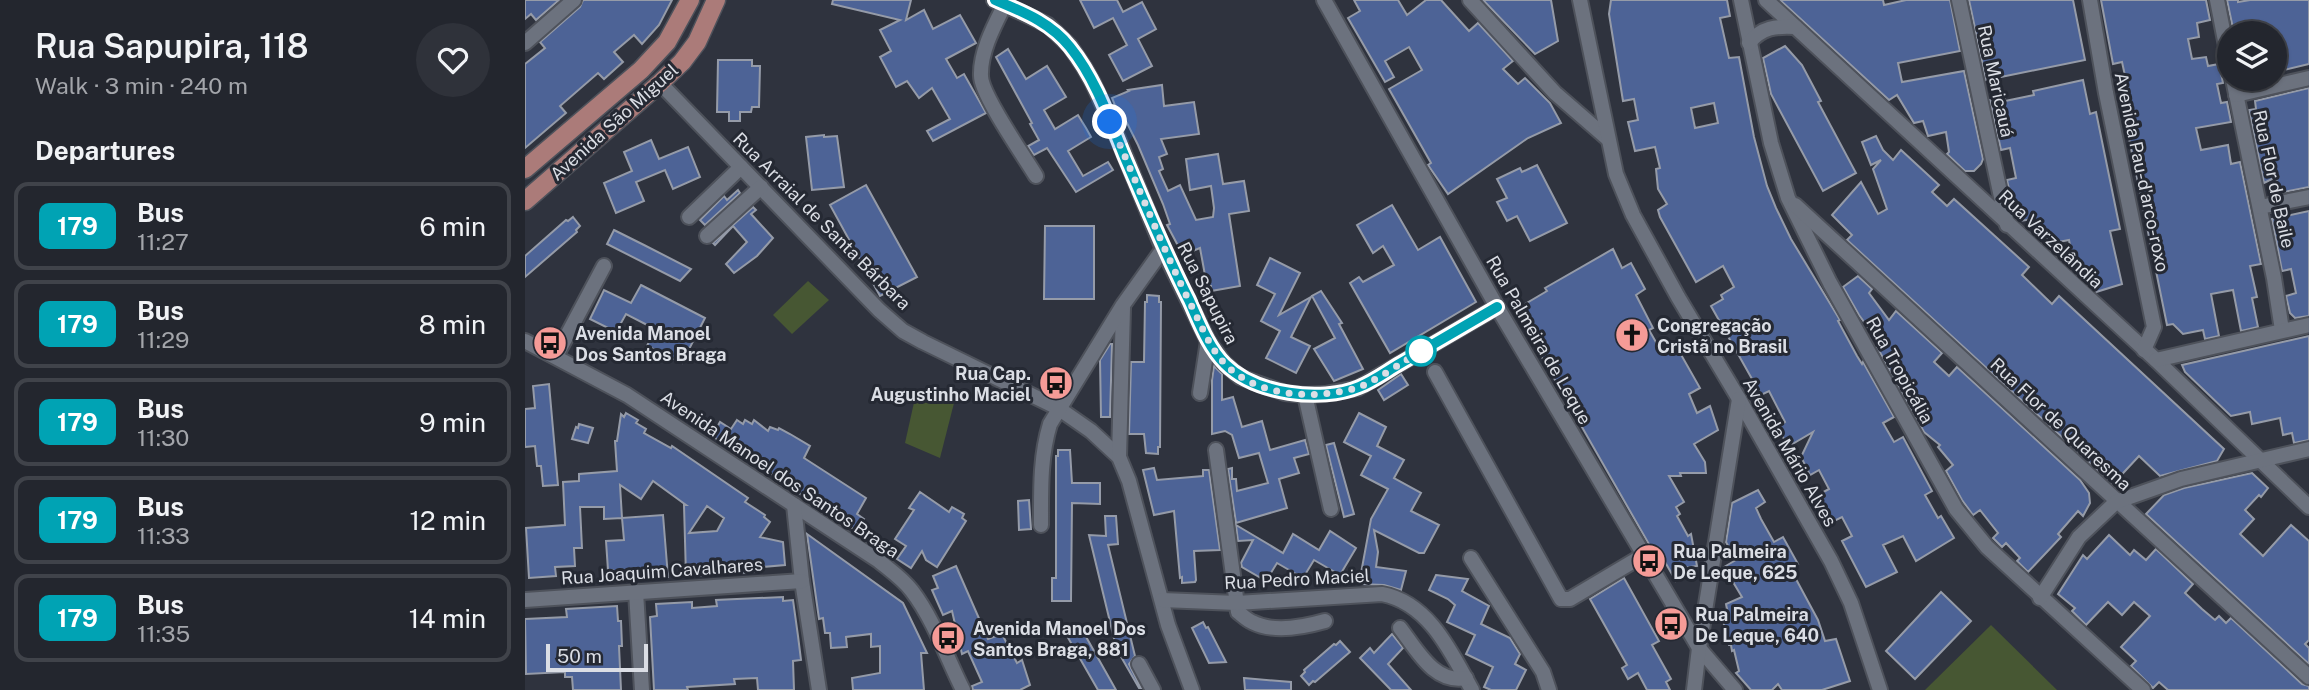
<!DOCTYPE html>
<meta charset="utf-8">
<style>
:root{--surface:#23262e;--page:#2f323a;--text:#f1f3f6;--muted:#a3a5aa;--line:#40434a}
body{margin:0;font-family:"Public Sans",sans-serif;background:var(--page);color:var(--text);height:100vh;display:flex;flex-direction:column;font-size:26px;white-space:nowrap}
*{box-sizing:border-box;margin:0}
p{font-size:23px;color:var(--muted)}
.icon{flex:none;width:38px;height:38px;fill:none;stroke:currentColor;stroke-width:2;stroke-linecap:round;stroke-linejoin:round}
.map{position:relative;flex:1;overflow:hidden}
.sheet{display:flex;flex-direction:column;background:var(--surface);width:525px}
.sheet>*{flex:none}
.badge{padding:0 14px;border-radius:10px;font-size:24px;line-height:46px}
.controls{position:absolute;left:1692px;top:21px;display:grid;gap:14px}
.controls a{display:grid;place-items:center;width:70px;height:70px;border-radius:50%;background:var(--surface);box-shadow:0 2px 5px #0004,0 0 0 2px var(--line);font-size:35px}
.scale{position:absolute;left:21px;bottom:18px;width:102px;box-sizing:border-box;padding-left:7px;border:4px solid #dbdee5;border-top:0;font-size:19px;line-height:24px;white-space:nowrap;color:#dbdee5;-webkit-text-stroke:5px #252933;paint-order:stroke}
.you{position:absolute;width:35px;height:35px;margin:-18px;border:5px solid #fff;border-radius:50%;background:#1a73e8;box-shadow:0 0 0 10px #1a73e833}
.map>.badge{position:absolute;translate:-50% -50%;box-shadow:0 0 0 4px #fff}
h2{padding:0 35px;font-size:26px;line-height:63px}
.round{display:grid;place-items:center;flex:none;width:74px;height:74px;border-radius:37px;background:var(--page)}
.overview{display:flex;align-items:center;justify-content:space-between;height:119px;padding:0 35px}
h1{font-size:33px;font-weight:600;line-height:52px}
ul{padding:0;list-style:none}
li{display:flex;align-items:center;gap:21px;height:88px;margin:0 14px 10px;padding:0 21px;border:4px solid var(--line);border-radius:14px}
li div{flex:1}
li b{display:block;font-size:26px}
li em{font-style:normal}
li .badge{min-width:77px;font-weight:700;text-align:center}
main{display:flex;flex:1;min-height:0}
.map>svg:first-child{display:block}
.pitch{fill:#475733}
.building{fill:#4d6396;stroke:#959ba8;stroke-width:2;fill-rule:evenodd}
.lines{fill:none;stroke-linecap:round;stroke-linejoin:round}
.minor-casing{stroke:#4e525b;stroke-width:18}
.major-casing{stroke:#4e525b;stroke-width:21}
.minor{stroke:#6c727e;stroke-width:14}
.major{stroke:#ab7b79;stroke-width:18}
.line-casing{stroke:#fff;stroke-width:16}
.line{stroke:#00a3b4;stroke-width:10}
.walk{stroke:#dbdee5;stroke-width:7;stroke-dasharray:0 12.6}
.stop-dot{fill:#fff;stroke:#00a3b4;stroke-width:3.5}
.labels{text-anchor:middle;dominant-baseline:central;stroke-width:6;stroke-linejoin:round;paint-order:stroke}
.street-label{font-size:18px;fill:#dbdee5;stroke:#252933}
.poi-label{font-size:18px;font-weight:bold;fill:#dbdee5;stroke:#252933;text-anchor:start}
</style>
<main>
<section class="sheet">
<div class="overview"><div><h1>Rua Sapupira, 118</h1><p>Walk · 3 min · 240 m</p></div><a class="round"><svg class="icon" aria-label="heart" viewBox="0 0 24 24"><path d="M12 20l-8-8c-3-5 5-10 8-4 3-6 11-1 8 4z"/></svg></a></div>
<h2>Departures</h2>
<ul>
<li><span class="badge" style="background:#00a3b4;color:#fff">179</span><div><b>Bus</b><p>11:27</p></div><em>6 min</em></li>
<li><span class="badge" style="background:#00a3b4;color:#fff">179</span><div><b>Bus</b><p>11:29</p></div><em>8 min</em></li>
<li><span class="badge" style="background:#00a3b4;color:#fff">179</span><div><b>Bus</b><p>11:30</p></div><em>9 min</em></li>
<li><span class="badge" style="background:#00a3b4;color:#fff">179</span><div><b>Bus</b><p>11:33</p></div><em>12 min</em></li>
<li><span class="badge" style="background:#00a3b4;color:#fff">179</span><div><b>Bus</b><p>11:35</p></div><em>14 min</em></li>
</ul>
</section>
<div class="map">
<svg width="1784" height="690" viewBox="0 0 1784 690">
<rect width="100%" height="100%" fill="#2f333e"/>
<g class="pitch">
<polygon points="283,281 304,300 267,334 248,315"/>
<polygon points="392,389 429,403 415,458 380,443"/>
<polygon points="1466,625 1532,690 1400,690"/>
</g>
<g class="building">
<polygon points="0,0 34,0 11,20 6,14 0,19"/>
<polygon points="58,0 147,0 134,25 117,44 109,35 89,52 98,62 79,79 73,73 35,106 41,113 0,148 0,64 20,48 15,42 55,7"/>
<polygon points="308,0 386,0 381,20 399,10 408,29 435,15 451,43 421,59 432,78 439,74 461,113 408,141 402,131 425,119 407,88 394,98 382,81 371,87 355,57 366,51 355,30 375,20 307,4"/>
<polygon points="555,0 592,0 598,12 617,2 631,29 613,39 627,66 598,81 584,55 602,45 588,18 569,28"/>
<polygon points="829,0 873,0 882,15 901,0 916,0 944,31 953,23 988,61 978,69 993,84 1000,78 1025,103 1036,123 1003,138 923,194 903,165 906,163 864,89 897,70 884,47 860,61 869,77 860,82 823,18 835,11"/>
<polygon points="958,0 1026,0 1033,41 1010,54"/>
<path d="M1086 0H1202L1205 16 1195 18 1204 58 1214 57 1229 137 1242 186 1251 208 1266 239 1315 320 1313 321 1332 356 1337 364 1338 362 1369 417 1358 423 1369 442 1378 437 1407 491 1400 495 1413 518 1416 516 1429 538 1391 561 1378 536 1358 545 1372 572 1341 587 1317 541 1327 536 1317 517 1307 522 1293 495 1304 489 1294 470 1285 475 1276 457 1288 432 1264 446 1260 441 1253 428 1260 422 1244 391 1236 395 1186 306 1198 299 1196 295 1209 287 1198 266 1171 282 1135 217 1133 210 1142 204 1133 189 1131 169 1135 168 1130 147 1110 151 1103 122 1113 120 1109 99 1098 101 1084 14ZM1189 103 1193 123 1170 128 1166 108Z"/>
<polygon points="1255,0 1358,0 1359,5 1381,0 1425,0 1435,51 1373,63 1377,82 1439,71 1458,159 1456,164 1449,171 1440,171 1422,154 1424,152 1421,132 1403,136 1398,121 1389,123 1372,95 1364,100"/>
<polygon points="1444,0 1548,0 1560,60 1461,80"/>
<polygon points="1576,0 1681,0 1685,20 1672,23 1674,37 1663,39 1667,59 1681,57 1683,66 1694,64 1698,83 1692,84 1696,103 1702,102 1706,122 1671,128 1676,150 1703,145 1706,164 1715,162 1736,264 1725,266 1732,297 1727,298 1733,327 1716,331 1708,290 1686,294 1694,336 1680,339 1678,330 1658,334 1648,324 1642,325 1597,104 1606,103 1597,62 1588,64"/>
<polygon points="1702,0 1713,0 1713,2 1725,0 1784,0 1784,64 1750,72 1750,33 1709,33"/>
<polygon points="1260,46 1277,65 1296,101 1293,102 1331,173 1298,191 1246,94 1238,58"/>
<polygon points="483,49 501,79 522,66 541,97 519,110 530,129 553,115 561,128 566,137 543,151 558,176 583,162 588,170 551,192 522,148 509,155 503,146 514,140 505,124 507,123 471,57"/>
<polygon points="193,60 227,60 227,66 235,66 234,107 227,107 226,112 215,112 215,121 204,121 204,112 192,112"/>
<polygon points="1558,80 1565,114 1571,112 1595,229 1585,231 1597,284 1571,292 1550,271 1544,240 1523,244 1520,231 1511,233 1508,219 1495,221 1490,217 1482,180 1491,178 1485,148 1476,150 1465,100 1479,97 1480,101 1509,95 1508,91"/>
<polygon points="637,85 639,106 669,102 674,134 636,139 642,154 634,157 638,169 634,171 643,191 655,185 671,220 688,217 689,208 686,186 665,190 661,159 693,154 698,184 719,181 724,211 704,214 715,286 686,291 686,286 682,286 675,248 658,255 642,225 645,224 638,204 613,145 602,123 598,125 587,98 604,91 603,90"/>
<polygon points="1784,88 1784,187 1754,193 1751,177 1739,183 1724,110 1731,109 1730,101"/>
<polygon points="299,135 299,137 312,136 319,187 287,190 281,137"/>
<polygon points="1351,136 1358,150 1368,160 1376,150 1414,185 1407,192 1422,206 1429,199 1504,267 1497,275 1527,304 1534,296 1699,449 1692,461 1635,476 1614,456 1588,484 1322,240 1327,235 1307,215 1336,182 1353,214 1362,209 1348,169 1356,160 1346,165 1337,142"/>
<polygon points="126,140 134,159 163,147 175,177 148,189 140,170 111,182 119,201 91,213 79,183 107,171 99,152"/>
<polygon points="1012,165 1042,223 1005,241 992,216 982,221 972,202 982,198 972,179 995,168 997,172"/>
<polygon points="341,185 392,277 355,296 305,205"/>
<polygon points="213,190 215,193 180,225 175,220 199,196 202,200"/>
<polygon points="867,205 893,250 915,237 951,302 865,353 825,283 834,277 838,282 869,265 858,246 848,253 832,225"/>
<polygon points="228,207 231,210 226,214 248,238 232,256 209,273 201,264 222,242 208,226 190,245 188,243"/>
<polygon points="1784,211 1784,316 1770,318 1765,313 1761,296 1771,293 1766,269 1757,271 1747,219"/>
<polygon points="48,217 55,226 51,230 52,232 0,277 0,256 41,220 43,221"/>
<polygon points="520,226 569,226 569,299 519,299"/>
<polygon points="89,230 119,245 166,269 155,281 82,244"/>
<polygon points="1088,249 1097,268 1106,263 1120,289 1111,295 1128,328 1124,330 1136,351 1150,344 1175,388 1164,394 1172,413 1185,406 1193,430 1169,444 1180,462 1181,473 1155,473 1156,476 1144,476 1159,502 1151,507 1155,514 1152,516 1163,536 1166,534 1172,566 1157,568 1159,579 1151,581 1133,550 1130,552 1125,546 990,310 1022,291 1020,288"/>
<polygon points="745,258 775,273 754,315 786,297 766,337 785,346 771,373 741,358 755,331 736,321 750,294 732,285"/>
<polygon points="1333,276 1347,289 1344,293 1364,320 1371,311 1417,353 1409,362 1424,376 1432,367 1555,480 1564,493 1565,503 1558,516 1553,511 1533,534 1536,537 1503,572 1492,561 1495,558 1481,543 1477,547 1468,538 1473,533 1455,510 1448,515 1437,500 1421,471 1428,465 1413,447 1415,445 1399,432 1352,347 1355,344 1334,315 1318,287"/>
<polygon points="116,285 180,318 157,363 122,346 130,329 101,314 91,332 65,319 79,290 106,303"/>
<polygon points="796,291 817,323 814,324 838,369 809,381 789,349 810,338 787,296"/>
<polygon points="622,295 634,296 634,302 636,302 635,447 633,447 633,454 621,453 619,434 604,434 606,362 619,362 620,302 622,302"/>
<polygon points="1784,336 1784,440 1769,443 1767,433 1758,435 1755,418 1727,424 1725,412 1706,416 1660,372 1657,365"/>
<polygon points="585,344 587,344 585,417 576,417 575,360"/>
<polygon points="689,366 697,374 697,400 708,397 717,427 737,421 745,450 780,440 784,454 769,458 774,473 754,479 762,508 711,523 703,469 707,468 707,479 711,479 712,491 743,483 734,453 714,458 707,435 700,431 687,434 687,380"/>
<polygon points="876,374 883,385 859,400 853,390"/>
<polygon points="24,384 33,485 18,486 16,466 12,466 10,446 0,447 0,409 10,408 8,386"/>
<path d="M101 413 113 420 111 423 121 429 119 433 146 448 147 446 223 498 220 502 240 515 239 517 245 522 235 537 258 542 260 565 238 567V571L217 573 216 563 182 566 183 575 161 576 159 505H161L128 481 116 499 95 485 97 518 138 515 143 577 101 580V573L89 574 88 570H83L81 541 99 540 97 518 79 519V507H55L57 548H49L50 566 30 567 31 576 4 578 1 528 40 525 38 482 54 481V474L92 471 90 441H92L96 414 99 417ZM182 506 199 518 192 531 164 533Z"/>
<polygon points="834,413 861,427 852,446 879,460 869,478 896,493 886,511 914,525 899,553 894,553 849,530 853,552 851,567 881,571 876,590 859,585 834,584 846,519 863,489 836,475 846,456 819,442"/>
<polygon points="212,420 218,424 220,420 227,424 229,420 243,431 245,427 253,430 254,428 265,434 285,446 279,458 341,498 332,514 339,519 332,531 319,523 324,517 316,512 295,498 291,504 272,492 276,486 253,471 250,476 187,436 195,422 206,429"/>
<polygon points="54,424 68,428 63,443 47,439 51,427 53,428"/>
<polygon points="809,443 829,514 819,517 801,445"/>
<polygon points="533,450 545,450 547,483 575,483 575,504 547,503 546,601 527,601 527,578 531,578 531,456 533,456"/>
<polygon points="629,468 632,480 678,476 678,470 684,470 695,550 669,551 671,580 670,582 657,583 657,577 655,578 649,511 629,515 618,470"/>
<polygon points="1727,473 1743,488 1736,497 1734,495 1720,510 1729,519 1715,534 1738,556 1766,525 1784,541 1784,640 1780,644 1784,648 1784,664 1621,514 1639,495 1659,488"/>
<polygon points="1233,490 1240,502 1231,508 1236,519 1249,542 1258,537 1273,564 1265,568 1293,620 1300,641 1311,639 1325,681 1297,690 1257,690 1253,684 1247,690 1226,690 1211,673 1214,671 1209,650 1207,651 1206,645 1204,645 1199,626 1198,611 1202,609 1201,604 1217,597 1199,567 1211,560 1201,542 1207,503"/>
<polygon points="395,492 424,512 427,507 439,514 437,518 441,521 412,567 401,560 397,551 386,568 372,559 381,546 370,539 389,510 384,508"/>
<polygon points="504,500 506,529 494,530 493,501"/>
<polygon points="580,516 591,516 593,544 583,545 610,656 604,664 616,688 614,688 595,655 593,655 564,535 581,536"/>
<polygon points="711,525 758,553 768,534 794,550 805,531 831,548 815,575 789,560 778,578 752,563 741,581 717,567 716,563 728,540 713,541"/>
<polygon points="282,534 378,603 402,653 396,653 399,690 328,690 327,678 355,673 355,646 346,647 346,634 321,637 322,647 306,648 305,633 300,633 298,618 294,619"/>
<polygon points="1584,535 1605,555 1609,550 1621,560 1631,549 1668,584 1660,593 1677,609 1690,620 1694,616 1701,623 1706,618 1777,684 1784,686 1784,690 1643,690 1634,682 1628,688 1606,666 1611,661 1596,647 1625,616 1609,602 1597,615 1583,602 1561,625 1547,611 1550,608 1533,594 1558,555 1562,559"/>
<polygon points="431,566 463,639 477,634 492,663 497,660 505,685 495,690 448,690 447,686 457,682 443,651 437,654 427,611 418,615 407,590 413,588 408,576"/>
<polygon points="911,575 943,579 937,591 964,606 956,624 985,638 995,654 990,664 1001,670 991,690 966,690 959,687 968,667 941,654 950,635 922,622 930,605 923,599 904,590"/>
<polygon points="1099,578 1134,641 1127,645 1146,679 1141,682 1145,690 1122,690 1113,673 1103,679 1097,668 1102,665 1065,599"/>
<polygon points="1416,592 1446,621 1390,679 1361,651"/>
<polygon points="258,597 258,601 268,600 273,636 276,660 268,661 269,690 233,690 232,678 209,679 210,684 162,687 163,690 129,690 125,617 132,616 131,604 167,602 167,608 192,606 191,600"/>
<polygon points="92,606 93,621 96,621 97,646 94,646 96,690 48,690 47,677 40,677 40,672 1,674 0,619 42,617 41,609"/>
<polygon points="678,622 681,628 683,627 701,662 684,663 667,628"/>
<polygon points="551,624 555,629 556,628 591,690 573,690 542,636 544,635 541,630"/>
<polygon points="867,634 878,648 863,664 886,690 866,690 835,658 845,648 849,653"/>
<polygon points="815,641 825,652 790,682 788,681 784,685 776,676 780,672 779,670 809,644 811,645"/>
<polygon points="719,678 766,682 766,690 720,690"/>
</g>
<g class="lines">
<g class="minor-casing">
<g id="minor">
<polyline points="469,0 523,25 545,46 559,67 568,83 594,141 638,249 683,341 699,363 715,377 760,393 780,395 800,394 833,388 972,307"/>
<polyline points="799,0 972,307 1174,648 1210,690"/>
<polyline points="945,0 1030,93 1083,139"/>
<polyline points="1055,0 1091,174 1108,215 1153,297 1214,399 1306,561 1326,603 1355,690"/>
<polyline points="1216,0 1246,143 1263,198 1305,283 1431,509 1462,547 1618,690"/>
<polyline points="1241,0 1631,360 1784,507"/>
<polyline points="1434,0 1482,225"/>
<polyline points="1565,0 1581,93 1629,327 1619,350"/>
<polyline points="1692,0 1704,61"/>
<path d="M480 4C469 26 455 52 456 76 456 95 499 156 511 176"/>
<polyline points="0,43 49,0"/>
<path d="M1224 43C1237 27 1251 26 1270 27"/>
<polyline points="1708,79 1749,278 1757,330"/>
<polyline points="135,83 354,310 378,331 398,342 533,408 566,431 594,457 604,481 643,625 667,690"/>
<polyline points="1711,95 1784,78"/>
<polyline points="1270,205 1784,677"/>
<polyline points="1735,207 1784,197"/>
<polyline points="164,217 216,167"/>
<polyline points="182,236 236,187"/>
<path d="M0 341 102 395 354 561C365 570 378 579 387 591 409 620 422 658 438 690"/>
<polyline points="31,356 79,266"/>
<polyline points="1631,360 1784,325"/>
<polyline points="910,372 1036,599 1045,599 1119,555"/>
<polyline points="675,393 683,341"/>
<polyline points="780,395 806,509"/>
<path d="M691 450 713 612C717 615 722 620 727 622 748 633 779 627 800 621"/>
<polyline points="594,457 598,308"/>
<polyline points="269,505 277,581 294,690"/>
<path d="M516 525C516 490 515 457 525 424L598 305 638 249"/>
<polyline points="946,558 1018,672 1024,690"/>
<polyline points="111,592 117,690"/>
<polyline points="1515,598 1554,537 1591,502 1656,479 1784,449"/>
<polyline points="0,600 277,581"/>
<path d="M637 600 712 603 857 594C904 603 926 652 947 690"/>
<path d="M875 628C892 650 909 684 941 678"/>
<polyline points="614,664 628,690"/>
<polyline points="1169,690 1174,648 1214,399"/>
</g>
</g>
<g class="major-casing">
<g id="major">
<polyline points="0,169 116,70 142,42 165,0"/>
<polyline points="0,201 135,83 157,62 172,42 191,0"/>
</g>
</g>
<use href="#minor" class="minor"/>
<use href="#major" class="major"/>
</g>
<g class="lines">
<g class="line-casing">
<path id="line" d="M470 0C498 12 525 22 545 47 570 78 584 118 599 155 620 204 640 253 664 300 674 322 683 347 700 364 730 394 796 403 834 387 849 381 862 371 876 363 908 344 940 326 972 307"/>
</g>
<use href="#line" class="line"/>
<path class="walk" d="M585 122C612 183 636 244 665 303 676 324 684 347 700 364 732 397 789 400 831 388 848 383 879 361 896 351"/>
</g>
<defs>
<g id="church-disc" transform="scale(1.75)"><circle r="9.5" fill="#f59b97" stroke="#252933"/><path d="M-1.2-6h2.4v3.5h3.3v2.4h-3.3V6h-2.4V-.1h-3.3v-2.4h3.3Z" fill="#111"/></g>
<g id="bus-disc" transform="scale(1.75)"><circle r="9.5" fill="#f59b97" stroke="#252933"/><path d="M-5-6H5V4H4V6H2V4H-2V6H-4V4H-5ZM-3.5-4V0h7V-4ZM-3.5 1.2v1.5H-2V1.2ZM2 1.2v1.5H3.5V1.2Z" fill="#111"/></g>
</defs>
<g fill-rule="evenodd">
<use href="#church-disc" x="1107" y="335"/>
<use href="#bus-disc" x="25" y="343"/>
<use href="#bus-disc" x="531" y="383"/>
<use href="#bus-disc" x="1124" y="561"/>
<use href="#bus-disc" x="1146" y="624"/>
<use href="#bus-disc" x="423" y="638"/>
</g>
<circle class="stop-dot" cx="896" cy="351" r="14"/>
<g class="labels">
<g class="street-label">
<text transform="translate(1471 81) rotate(78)">Rua Maricauá</text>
<text transform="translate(89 122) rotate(-42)">Avenida São Miguel</text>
<text transform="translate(1617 172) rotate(78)">Avenida Pau-d'arco-roxo</text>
<text transform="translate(1749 179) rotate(78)">Rua Flor de Baile</text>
<text transform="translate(297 221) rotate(45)">Rua Arraial de Santa Bárbara</text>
<text transform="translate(1526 239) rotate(43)">Rua Varzelândia</text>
<text transform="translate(683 293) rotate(63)">Rua Sapupira</text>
<text transform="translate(1014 340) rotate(60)">Rua Palmeira de Leque</text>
<text transform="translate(1375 370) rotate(61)">Rua Tropicália</text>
<text transform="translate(1536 424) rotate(43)">Rua Flor de Quaresma</text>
<text transform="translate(1265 452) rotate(60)">Avenida Mário Alves</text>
<text transform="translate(255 474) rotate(34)">Avenida Manoel dos Santos Braga</text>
<text transform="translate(137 571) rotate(-4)">Rua Joaquim Cavalhares</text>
<text transform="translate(772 579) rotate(-3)">Rua Pedro Maciel</text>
</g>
<g class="poi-label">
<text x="1132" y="325">Congregação<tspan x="1132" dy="21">Cristã no Brasil</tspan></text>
<text x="50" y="333">Avenida Manoel<tspan x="50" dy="21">Dos Santos Braga</tspan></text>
<text x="506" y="373" text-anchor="end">Rua Cap.<tspan x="506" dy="21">Augustinho Maciel</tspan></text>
<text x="1148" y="551">Rua Palmeira<tspan x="1148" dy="21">De Leque, 625</tspan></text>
<text x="1170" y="614">Rua Palmeira<tspan x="1170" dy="21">De Leque, 640</tspan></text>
<text x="448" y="628">Avenida Manoel Dos<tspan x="448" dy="21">Santos Braga, 881</tspan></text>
</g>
</g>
</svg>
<div class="controls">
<a><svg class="icon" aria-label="layers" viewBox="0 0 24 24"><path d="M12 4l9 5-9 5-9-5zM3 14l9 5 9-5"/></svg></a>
</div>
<div class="scale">50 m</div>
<div class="you" style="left:585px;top:122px"></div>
</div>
</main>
